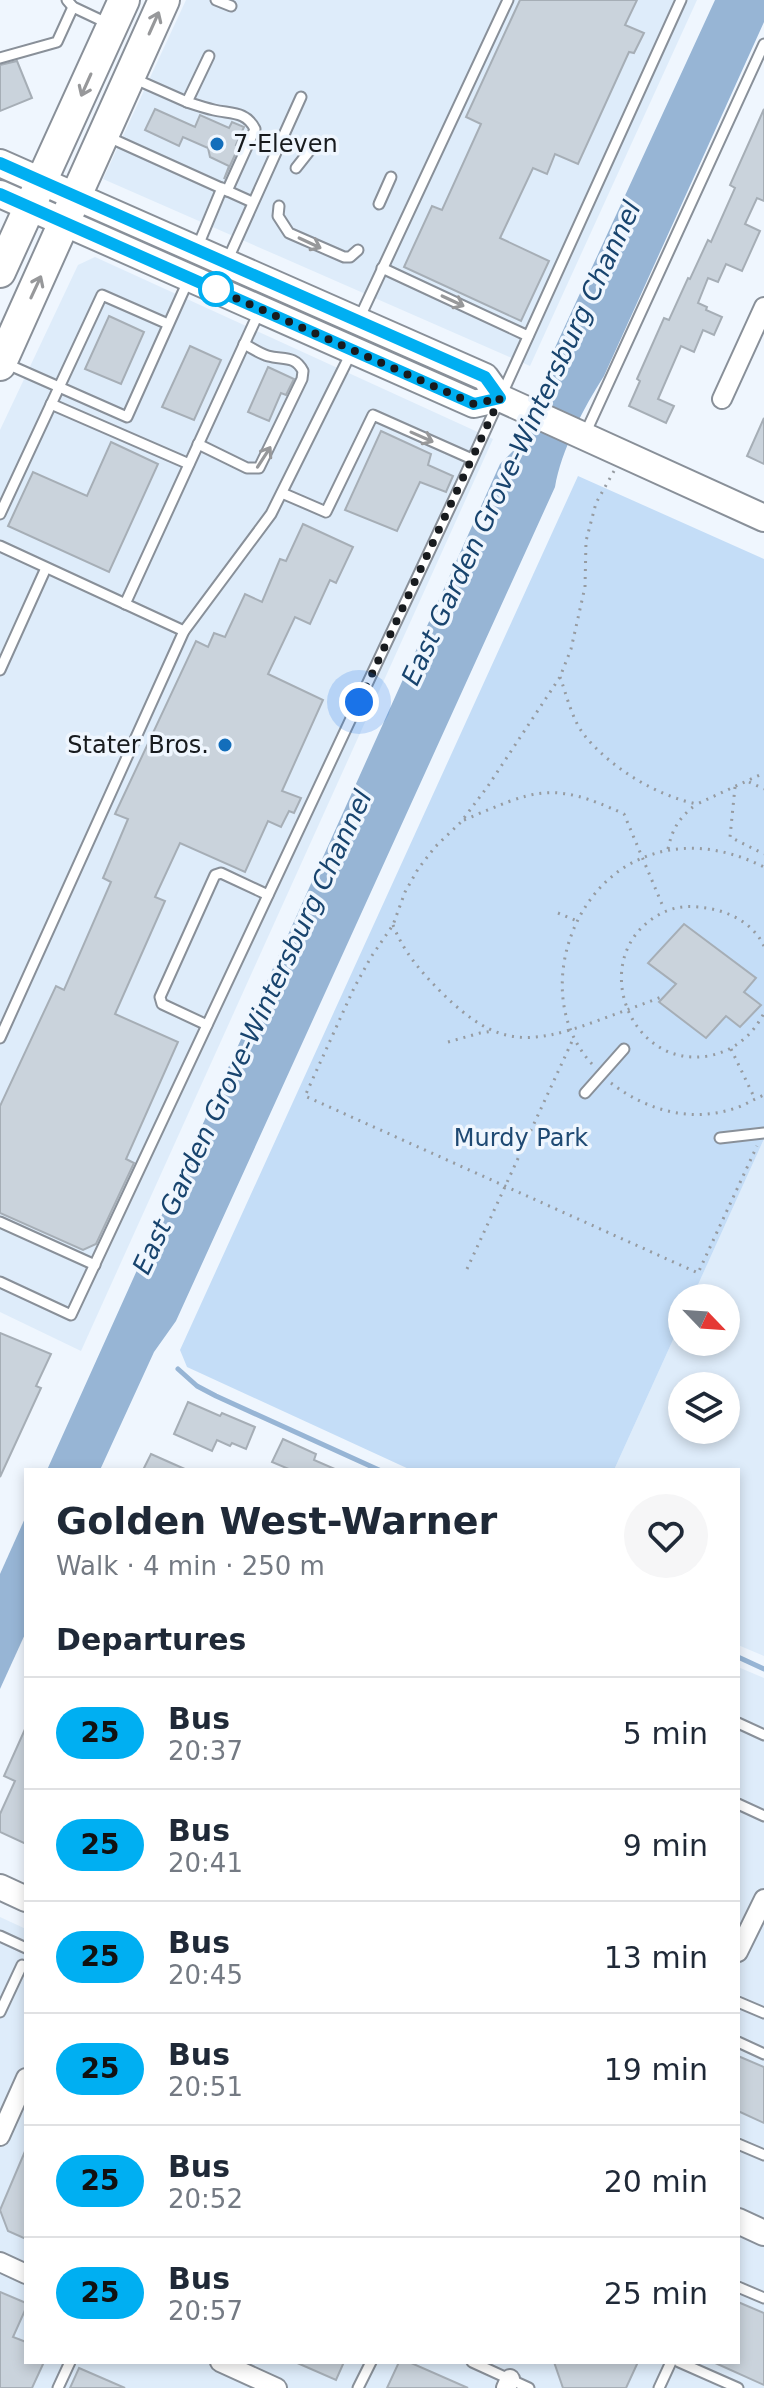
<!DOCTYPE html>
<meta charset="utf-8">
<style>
:root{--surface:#fff;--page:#f6f6f7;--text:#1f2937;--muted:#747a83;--line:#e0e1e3}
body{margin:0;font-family:"DejaVu Sans",sans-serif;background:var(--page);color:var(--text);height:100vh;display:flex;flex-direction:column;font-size:30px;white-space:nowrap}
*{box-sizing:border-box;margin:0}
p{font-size:26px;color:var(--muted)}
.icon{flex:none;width:44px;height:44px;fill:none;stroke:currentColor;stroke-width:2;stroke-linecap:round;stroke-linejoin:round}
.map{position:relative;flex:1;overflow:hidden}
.side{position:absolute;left:24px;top:1468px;width:716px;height:896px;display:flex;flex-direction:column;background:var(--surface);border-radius:0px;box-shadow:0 4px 12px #0003}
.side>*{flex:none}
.badge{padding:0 16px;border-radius:26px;font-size:28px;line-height:52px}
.needle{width:52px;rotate:115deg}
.controls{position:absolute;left:668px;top:1284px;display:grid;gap:16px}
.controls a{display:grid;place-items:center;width:72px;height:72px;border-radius:50%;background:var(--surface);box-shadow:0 4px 12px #0003;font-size:40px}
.you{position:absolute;width:40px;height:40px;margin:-20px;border:6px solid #fff;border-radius:50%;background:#1a73e8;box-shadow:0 0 0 12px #1a73e833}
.map>.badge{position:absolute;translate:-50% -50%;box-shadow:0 0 0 4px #fff}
h2{padding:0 32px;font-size:30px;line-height:72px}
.round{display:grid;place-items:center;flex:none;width:84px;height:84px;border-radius:42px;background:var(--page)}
.overview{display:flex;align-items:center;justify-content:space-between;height:136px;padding:0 32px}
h1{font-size:38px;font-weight:700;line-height:60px}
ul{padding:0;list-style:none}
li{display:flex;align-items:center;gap:24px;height:112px;padding:0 32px;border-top:2px solid var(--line)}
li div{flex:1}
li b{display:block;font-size:30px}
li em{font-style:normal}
li .badge{min-width:88px;font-weight:700;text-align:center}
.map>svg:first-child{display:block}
.built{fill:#deecfa;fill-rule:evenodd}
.green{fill:#c4ddf7}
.water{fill:#97b5d5}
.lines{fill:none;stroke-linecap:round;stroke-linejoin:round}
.stream{stroke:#97b5d5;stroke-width:5}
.building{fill:#cad3dc;stroke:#a6aeb6;stroke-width:2}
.service-casing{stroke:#899099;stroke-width:13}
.minor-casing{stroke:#899099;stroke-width:22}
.tertiary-casing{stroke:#899099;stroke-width:28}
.secondary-casing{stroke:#899099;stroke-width:30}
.primary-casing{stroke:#899099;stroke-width:34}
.path{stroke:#969ba1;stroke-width:3;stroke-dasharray:2 6;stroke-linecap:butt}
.service{stroke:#fff;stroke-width:9}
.minor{stroke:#fff;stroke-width:18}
.tertiary{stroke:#fff;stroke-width:24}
.secondary{stroke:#fff;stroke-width:26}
.primary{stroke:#fff;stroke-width:30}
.oneway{stroke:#97989a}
.line-casing{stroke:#fff;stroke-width:18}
.line{stroke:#00aff2;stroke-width:12}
.walk{stroke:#181b1e;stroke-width:8;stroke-dasharray:0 14.4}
.poi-dot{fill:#136ebb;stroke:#eff6fe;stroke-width:3}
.stop-dot{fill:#fff;stroke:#00aff2;stroke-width:4}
.labels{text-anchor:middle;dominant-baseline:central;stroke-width:7;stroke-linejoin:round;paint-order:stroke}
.poi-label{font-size:24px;fill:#181b1e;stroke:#eff6fe;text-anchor:start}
.park-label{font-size:24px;fill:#1e4973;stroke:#eff6fe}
.water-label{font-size:26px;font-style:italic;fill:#18446e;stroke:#eff6fe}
</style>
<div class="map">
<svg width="764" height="2388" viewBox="0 0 764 2388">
<rect width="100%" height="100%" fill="#eff6fe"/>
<g class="built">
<polygon points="186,0 697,0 530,366 103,179"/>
<polygon points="95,257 493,439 81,1351 0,1312 0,430 78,265"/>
<path d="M764 1139V1656L738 1645V1470H614L682 1320V1342H726V1298H692ZM726 1386V1430H682V1386Z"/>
<polygon points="738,1667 764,1678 764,2388 0,2388 0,1917 26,1929 26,2362 738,2362"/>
</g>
<polygon class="green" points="578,476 764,559 764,1139 692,1298 682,1298 682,1320 614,1470 411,1470 187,1367 180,1350"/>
<g class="water">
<path d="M715 0H764V22L604 376C584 407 561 451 555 487L176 1321 154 1352 100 1470H47L500 464 513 451 549 369 553 352Z"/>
<polygon points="26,1516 26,1632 0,1689 0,1574"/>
</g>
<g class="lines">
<g class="stream">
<polyline points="178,1369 197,1386 216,1396 379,1470"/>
<polyline points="738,1657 764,1669"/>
</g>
</g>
<g class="building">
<polygon points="520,0 637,0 625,25 644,33 634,53 629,52 578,164 555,154 547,174 533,168 500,238 549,261 521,321 404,267 432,206 442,210 481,124 466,117"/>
<polygon points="17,61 32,98 0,111 0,65"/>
<polygon points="155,109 195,127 200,115 229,128 232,122 244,127 236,145 239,146 224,179 229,166 210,157 208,148 183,137 179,146 145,130"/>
<polygon points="764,109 764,201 757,198 745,224 760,231 742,271 726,264 718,282 708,278 698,303 707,307 706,310 722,317 714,335 703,330 694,352 681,346 658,399 674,406 666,423 629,406 640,381 637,379 664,318 669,320 688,278 690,279 708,240 711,242 735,188 730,185"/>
<polygon points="109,316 144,332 121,384 85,369"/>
<polygon points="190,346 221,360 194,420 162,407"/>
<polygon points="268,367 294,379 286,395 281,393 269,421 248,412"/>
<polygon points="764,418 764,464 747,456"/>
<polygon points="381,431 431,454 428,465 453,476 446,492 420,482 397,531 345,510"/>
<polygon points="111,442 158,464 109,572 8,526 33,472 87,496"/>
<polygon points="303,524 353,547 336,583 330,580 310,624 295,617 268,674 323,700 282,791 301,798 294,813 289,811 281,827 268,821 245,872 180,843 155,897 165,901 115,1014 178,1042 126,1159 134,1163 96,1244 83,1250 0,1213 0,1106 56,986 64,990 111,882 103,878 128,819 115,814 196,641 208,647 214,633 225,637 245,594 262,602 280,559 286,561"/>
<polygon points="684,924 756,978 744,992 761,1005 740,1027 726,1016 706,1038 659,1002 676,984 648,963"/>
<polygon points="0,1333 51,1354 36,1386 41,1388 0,1477"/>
<polygon points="188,1402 220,1416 222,1413 255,1427 246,1449 232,1443 230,1446 217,1440 212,1451 174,1434"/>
<polygon points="283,1439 316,1454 314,1460 337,1470 291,1470 272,1462"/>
<polygon points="151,1454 187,1470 143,1470"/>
<polygon points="26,1727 26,1844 0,1832 0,1814 15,1781 4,1776"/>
<polygon points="738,2056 764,2067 764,2123 738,2111"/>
<polygon points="26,2149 26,2239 8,2231 0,2210"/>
<polygon points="0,2292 26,2303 26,2308 13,2337 26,2342 26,2362 44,2362 32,2388 0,2388"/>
<polygon points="738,2302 764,2313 764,2385 713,2362 738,2362"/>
<polygon points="295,2362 344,2362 336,2380"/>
<polygon points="399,2362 409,2362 468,2388 387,2388"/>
<polygon points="554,2362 638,2362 626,2388 563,2388"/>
<polygon points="79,2368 125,2388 70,2388"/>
</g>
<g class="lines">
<g class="service-casing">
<g id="service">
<polyline points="67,0 73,7 109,24"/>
<polyline points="216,0 231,6"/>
<polyline points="0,58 57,42 73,7"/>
<polyline points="135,79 187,102 209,56"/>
<path d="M187 102C196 105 205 108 214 110 231 114 246 111 255 129L227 191"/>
<polyline points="106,136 252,202"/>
<polyline points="296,168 311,149 321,147"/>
<polyline points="379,204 391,177"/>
<polyline points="279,206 278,216 289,233 344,257 350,257 358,250"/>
<polyline points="197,248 222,188"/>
<polyline points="228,259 301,97"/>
<polyline points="382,268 528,336"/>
<polyline points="359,319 508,0"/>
<polyline points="7,364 127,417 188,281"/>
<polyline points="51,404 189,464"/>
<polyline points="585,434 764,44"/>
<path d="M198 444 247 468H259L302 379 303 371C295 355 283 360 268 356 260 354 252 348 244 344"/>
<polyline points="282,493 326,512 373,415 472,459"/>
<polyline points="0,514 102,295 168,324"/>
<polyline points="0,546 184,631"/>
<polyline points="125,604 259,312"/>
<polyline points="0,670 46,568"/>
<polyline points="207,1025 162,1004 160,997 215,875 221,873 268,895"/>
<polyline points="0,1038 184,631 271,514 351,353"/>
<polyline points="585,1093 624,1049"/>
<polyline points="720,1138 764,1133"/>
<polyline points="0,1222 95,1265"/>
<polyline points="0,1282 71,1315 462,482 681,0"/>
<polyline points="738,1723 764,1735"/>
<polyline points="738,1804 764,1816"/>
<polyline points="0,1936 26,1948"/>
<polyline points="738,2002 764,2013"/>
<polyline points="0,2012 22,1965"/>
<polyline points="738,2042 764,2054"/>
<polyline points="738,2144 764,2155"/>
<polyline points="738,2287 764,2298"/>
<polyline points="472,2362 529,2388"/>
<polyline points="679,2362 738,2388"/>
<polyline points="58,2388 70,2362"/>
<polyline points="358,2388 371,2362"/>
<polyline points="659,2388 671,2362"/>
</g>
</g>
<g class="minor-casing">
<g id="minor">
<polyline points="722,399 764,307"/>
<polyline points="738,1952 764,1899"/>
<polyline points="0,2136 26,2078"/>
<polyline points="0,2262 26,2274"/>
<polyline points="220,2362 277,2388"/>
<polyline points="506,2388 510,2379"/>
</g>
</g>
<g class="tertiary-casing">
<g id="tertiary">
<polyline points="0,1887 26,1899"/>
<polyline points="738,2221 764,2233"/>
</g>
</g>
<g class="secondary-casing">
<g id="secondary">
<polyline points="0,163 485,377 500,398 764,518"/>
<polyline points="0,194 474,404 500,398"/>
</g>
</g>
<g class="primary-casing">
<g id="primary">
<polyline points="0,272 124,0"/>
<polyline points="0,365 164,0"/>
</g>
</g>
<g class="path">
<polyline points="614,471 596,503 586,541 585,587 571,649 560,677 488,786 461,822 435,847 418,869 405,892 393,925 371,957 354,988 305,1096 698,1273 757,1146"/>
<path d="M560 677C567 696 572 720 585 736 611 768 657 796 697 804L764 773"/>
<polyline points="749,782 764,789"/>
<polyline points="735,787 730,837 764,854"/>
<path d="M464 820C535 790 551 780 624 814L664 909"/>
<path d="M668 849C672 829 680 816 697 804"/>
<polyline points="558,913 577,921"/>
<path d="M393 925C404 953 422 973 443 994 496 1046 527 1046 594 1022 618 1013 641 1005 664 996"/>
<path d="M764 946C752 921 725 909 698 907 681 905 666 909 652 919 589 963 631 1069 708 1056 734 1051 752 1036 764 1013"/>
<polyline points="448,1042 480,1033 494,1031"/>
<polyline points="731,1049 755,1099"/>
<path d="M592 1064C538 1006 562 904 628 865 672 840 720 845 764 867"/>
<path d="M611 1083C647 1111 692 1123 736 1108 745 1105 754 1099 764 1095"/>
<polyline points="467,1269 574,1037"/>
</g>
<use href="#service" class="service"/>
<use href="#minor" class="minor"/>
<use href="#tertiary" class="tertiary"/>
<use href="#secondary" class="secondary"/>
<use href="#primary" class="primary"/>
</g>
<defs><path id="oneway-shaft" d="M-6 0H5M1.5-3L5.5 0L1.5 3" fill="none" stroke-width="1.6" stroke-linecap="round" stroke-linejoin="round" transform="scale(2)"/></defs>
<g class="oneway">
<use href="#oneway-shaft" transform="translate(154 23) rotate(-66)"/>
<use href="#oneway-shaft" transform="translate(86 85) rotate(114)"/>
<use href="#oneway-shaft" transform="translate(310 243) rotate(25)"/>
<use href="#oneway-shaft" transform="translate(36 287) rotate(-65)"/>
<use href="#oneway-shaft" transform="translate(453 301) rotate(25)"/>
<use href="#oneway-shaft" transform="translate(422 437) rotate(24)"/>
<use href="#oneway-shaft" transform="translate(264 457) rotate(-57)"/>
</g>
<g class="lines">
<g class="line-casing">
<polyline id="line" points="0,163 485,377 500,398 474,404 0,194"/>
</g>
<use href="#line" class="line"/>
<polyline class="walk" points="216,289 213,288 474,404 500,398 359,702"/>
</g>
<g class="poi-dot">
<circle cx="217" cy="144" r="8"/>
<circle cx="225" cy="745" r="8"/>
</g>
<circle class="stop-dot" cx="216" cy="289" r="16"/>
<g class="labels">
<g class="poi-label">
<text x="233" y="144">7-Eleven</text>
<text x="209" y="745" text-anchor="end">Stater Bros.</text>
</g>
<g class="park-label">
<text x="521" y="1138">Murdy Park</text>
</g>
<g class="water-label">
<text transform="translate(521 443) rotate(-65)">East Garden Grove-Wintersburg Channel</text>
<text transform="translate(252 1032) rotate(-65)">East Garden Grove-Wintersburg Channel</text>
</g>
</g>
</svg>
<div class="controls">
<a><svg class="needle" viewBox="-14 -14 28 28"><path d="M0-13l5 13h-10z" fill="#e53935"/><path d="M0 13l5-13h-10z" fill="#747a83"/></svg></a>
<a><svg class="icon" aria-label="layers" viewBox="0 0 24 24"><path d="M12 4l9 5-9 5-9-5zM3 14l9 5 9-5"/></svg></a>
</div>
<div class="you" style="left:359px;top:702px"></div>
<section class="side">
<div class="overview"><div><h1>Golden West-Warner</h1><p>Walk · 4 min · 250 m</p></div><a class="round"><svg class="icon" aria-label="heart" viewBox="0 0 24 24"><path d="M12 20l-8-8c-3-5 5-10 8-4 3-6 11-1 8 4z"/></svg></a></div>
<h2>Departures</h2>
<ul>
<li><span class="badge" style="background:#00aff2;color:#111">25</span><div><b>Bus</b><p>20:37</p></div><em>5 min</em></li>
<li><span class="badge" style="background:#00aff2;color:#111">25</span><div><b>Bus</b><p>20:41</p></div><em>9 min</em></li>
<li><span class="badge" style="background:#00aff2;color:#111">25</span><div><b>Bus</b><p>20:45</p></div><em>13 min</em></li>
<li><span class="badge" style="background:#00aff2;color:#111">25</span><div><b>Bus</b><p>20:51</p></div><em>19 min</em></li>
<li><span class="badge" style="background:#00aff2;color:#111">25</span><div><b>Bus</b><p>20:52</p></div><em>20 min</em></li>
<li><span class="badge" style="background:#00aff2;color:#111">25</span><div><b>Bus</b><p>20:57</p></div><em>25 min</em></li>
</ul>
</section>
</div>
